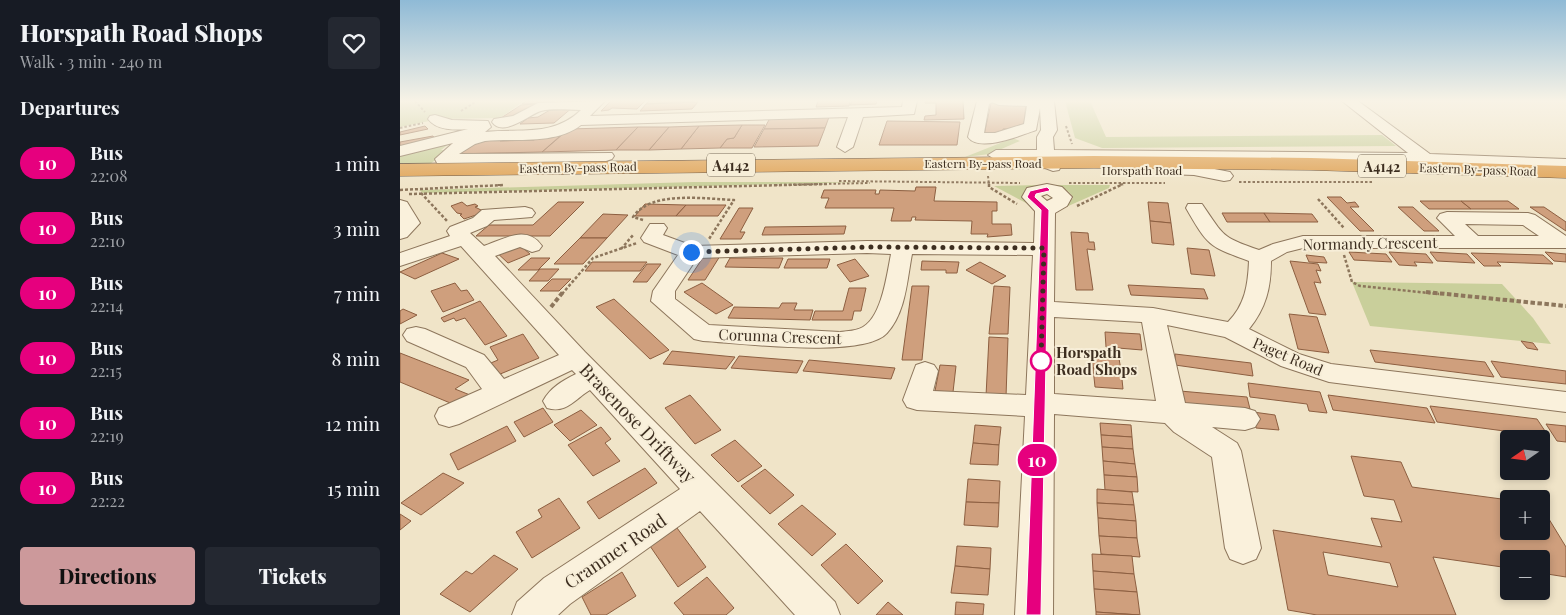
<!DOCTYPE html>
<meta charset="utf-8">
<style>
:root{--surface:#171b24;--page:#242831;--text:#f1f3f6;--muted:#9ea1a6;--accent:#cc999b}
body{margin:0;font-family:"Playfair Display",serif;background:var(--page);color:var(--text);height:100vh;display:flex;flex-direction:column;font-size:19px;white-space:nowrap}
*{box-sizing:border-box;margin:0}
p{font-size:16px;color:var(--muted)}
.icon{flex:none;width:28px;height:28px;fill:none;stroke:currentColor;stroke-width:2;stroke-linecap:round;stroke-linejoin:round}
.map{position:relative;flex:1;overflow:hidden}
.side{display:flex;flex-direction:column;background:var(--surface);width:400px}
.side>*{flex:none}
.badge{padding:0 10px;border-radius:16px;font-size:18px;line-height:32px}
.needle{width:32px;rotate:256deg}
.tools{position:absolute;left:1100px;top:430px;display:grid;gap:10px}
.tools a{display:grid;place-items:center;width:50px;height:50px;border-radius:5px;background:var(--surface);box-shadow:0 2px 8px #0003;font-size:25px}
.you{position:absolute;width:25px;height:25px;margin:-12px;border:4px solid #fff;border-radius:50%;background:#1a73e8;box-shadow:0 0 0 8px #1a73e833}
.map>.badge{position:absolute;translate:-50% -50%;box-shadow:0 0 0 2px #fff}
h2{padding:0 20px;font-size:19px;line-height:45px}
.round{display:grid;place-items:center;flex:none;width:52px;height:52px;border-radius:5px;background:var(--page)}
.head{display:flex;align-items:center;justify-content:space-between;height:85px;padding:0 20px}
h1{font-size:24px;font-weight:800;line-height:38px}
.primary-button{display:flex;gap:10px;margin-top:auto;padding:10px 20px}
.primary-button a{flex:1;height:58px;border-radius:5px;background:var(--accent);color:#111;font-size:20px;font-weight:800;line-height:58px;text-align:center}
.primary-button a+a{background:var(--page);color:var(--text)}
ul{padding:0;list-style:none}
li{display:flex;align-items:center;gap:15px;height:65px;padding:0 20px}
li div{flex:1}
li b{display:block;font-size:19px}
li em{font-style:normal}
li .badge{min-width:55px;font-weight:700;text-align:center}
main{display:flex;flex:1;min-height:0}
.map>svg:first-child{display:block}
.green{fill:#c9cf9b}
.building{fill:#cf9f7d;stroke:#8d5f41;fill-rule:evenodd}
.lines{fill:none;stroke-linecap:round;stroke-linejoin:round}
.minor-casing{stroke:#8d765c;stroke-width:2}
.highway-casing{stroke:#5b4430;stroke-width:1}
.path-far2{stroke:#8d765c;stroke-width:2;stroke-dasharray:2.5 2;stroke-linecap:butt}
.path-far1{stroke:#8d765c;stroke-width:2.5;stroke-dasharray:3 2;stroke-linecap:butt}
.path{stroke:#8d765c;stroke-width:4;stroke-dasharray:4.5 2.5;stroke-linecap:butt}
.minor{fill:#faf1dc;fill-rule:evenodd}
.highway{fill:#e0a458;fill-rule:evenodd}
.line{fill:#e6007e;stroke:#fff}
.walk{stroke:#3d2e20;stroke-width:5;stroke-dasharray:0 9}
.stop-dot{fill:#fff;stroke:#e6007e;stroke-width:2.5}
.labels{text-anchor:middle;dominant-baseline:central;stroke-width:4;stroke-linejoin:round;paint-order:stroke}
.far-street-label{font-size:12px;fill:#3d2e20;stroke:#f7eed8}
.shield{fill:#f7eed8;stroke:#756857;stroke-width:1}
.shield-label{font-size:14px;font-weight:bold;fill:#3d2e20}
.street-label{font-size:15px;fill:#3d2e20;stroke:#f7eed8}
.stop-label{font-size:15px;font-weight:bold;fill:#3d2e20;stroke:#f7eed8;text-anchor:start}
.near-street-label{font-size:18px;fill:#3d2e20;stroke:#f7eed8}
</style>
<main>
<section class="side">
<div class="head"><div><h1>Horspath Road Shops</h1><p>Walk · 3 min · 240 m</p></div><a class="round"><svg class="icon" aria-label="heart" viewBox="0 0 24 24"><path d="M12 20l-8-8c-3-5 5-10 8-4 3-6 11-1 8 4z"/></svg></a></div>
<h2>Departures</h2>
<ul>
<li><span class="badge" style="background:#e6007e;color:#fff">10</span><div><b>Bus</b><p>22:08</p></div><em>1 min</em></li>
<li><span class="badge" style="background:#e6007e;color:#fff">10</span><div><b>Bus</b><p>22:10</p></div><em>3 min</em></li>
<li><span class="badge" style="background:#e6007e;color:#fff">10</span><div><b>Bus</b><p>22:14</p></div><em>7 min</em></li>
<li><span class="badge" style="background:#e6007e;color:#fff">10</span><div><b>Bus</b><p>22:15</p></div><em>8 min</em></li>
<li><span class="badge" style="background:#e6007e;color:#fff">10</span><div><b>Bus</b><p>22:19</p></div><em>12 min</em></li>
<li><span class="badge" style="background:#e6007e;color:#fff">10</span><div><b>Bus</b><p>22:22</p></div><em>15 min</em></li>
</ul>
<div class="primary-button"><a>Directions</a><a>Tickets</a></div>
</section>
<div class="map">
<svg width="1166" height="615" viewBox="0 0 1166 615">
<rect width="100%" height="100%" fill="#f0e4c8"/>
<g class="green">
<polygon points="0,101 124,101 100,118 39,119 0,127"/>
<polygon points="665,101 690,101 706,137 982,135 996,146 702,148 675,138"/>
<polygon points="613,138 620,141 590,154 565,157"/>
<polygon points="50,143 41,150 49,150 30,164 0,165 0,153"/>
<polygon points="294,182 463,182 23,193 19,190"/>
<polygon points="643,185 628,189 623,194 628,204 594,186"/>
<path d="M644 185H710L709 188 666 207 673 198C669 187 655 187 644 185Z"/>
<polygon points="952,282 1102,284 1133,318 1151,344 970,326"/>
</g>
<g class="building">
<polygon points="126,101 155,101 152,103 122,104"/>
<polygon points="211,101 245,101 237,109 212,108 209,110 201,111"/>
<polygon points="249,101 295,101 246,104"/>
<polygon points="418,101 450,101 449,106 416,107"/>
<polygon points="452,101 477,101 476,104 450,105"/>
<polygon points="525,101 563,101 564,119 524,120 525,116 536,115 536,103 525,103"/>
<polygon points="298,102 292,109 240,111 246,104"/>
<polygon points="591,103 626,104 624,125 619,125 614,129 603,129 603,133 584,135"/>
<polygon points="135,104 117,118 101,118 121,105"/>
<polygon points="155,107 173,107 154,123 120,124 128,118 138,117"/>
<polygon points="429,117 425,128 364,129 370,118"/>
<polygon points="487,121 560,122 557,145 479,145"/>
<polygon points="342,125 365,125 352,148 320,148 327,139 334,138"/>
<polygon points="342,125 334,138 327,139 320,148 281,149 299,126"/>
<polygon points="25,126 28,129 0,135 0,132"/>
<polygon points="299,126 281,149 249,150 269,127"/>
<polygon points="238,127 216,150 142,152 169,129"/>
<polygon points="238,127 269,127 249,150 216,150"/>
<polygon points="425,128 418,146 354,147 364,129"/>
<polygon points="33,136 35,139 0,148 0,142"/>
<polygon points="160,136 142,152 52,154 70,141 104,137 100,141 134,140 138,137"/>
<polygon points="516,187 536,187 534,201 597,202 597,211 592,211 592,224 611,224 612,235 587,237 588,234 571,234 572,221 515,220 516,217 512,217 511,221 491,221 494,208 425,208 429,198 421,198 424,190 476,190 475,194 479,194 480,190 515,191"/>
<polygon points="927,197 941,197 947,203 955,202 959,207 950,207 974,231 960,231"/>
<polygon points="1020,201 1061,201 1071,209 1029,209"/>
<polygon points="1061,201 1108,201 1119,209 1071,209"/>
<polygon points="62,202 67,206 75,204 78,206 75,207 85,212 64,219 60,215 62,214 57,213 51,206"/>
<polygon points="158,202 184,202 150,236 76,236 89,225 133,225"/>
<polygon points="748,202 768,203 771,223 750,221"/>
<polygon points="245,204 286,205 276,216 235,216"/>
<polygon points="286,205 326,205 318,216 276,216"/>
<polygon points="998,207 1013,207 1039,231 1024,231"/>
<polygon points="1130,207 1144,207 1166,222 1166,231"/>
<polygon points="339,208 353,208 340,232 345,232 341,239 320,239"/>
<polygon points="822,213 864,213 870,222 827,222"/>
<polygon points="864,213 912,214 918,222 870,222"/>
<polygon points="203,214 228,215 207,238 180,238"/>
<polygon points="750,221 771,223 774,245 752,243"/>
<polygon points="446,226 444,234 362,235 365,227"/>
<polygon points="671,232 688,233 689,242 694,242 695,250 687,249 693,290 676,290"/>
<polygon points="180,238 207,238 183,264 154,264"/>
<polygon points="116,242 130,254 108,263 94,250"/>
<polygon points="787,248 809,250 815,276 791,274"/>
<polygon points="949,252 986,254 992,262 954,260"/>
<polygon points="989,252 1026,254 1033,263 1014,262 1017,266 999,265"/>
<polygon points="1030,252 1067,254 1075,263 1037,261"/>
<polygon points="1145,252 1166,254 1166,262 1154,261"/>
<polygon points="42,253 59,259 15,279 0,272"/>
<polygon points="1071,253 1143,255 1153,264 1097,262 1101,266 1084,266"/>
<polygon points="906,255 924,257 927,263 909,262"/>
<polygon points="304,256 320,256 305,280 288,280"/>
<polygon points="131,258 150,258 138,270 118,270"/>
<polygon points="330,258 383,258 379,268 325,267"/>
<polygon points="388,259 430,259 427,268 384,268"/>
<polygon points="455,259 469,276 450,282 437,265"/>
<polygon points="522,261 559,262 557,273 546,273 546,270 521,270"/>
<polygon points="890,261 918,264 921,271 916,270 921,283 914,282 926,315 909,313"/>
<polygon points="192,262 247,262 240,271 185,271"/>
<polygon points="580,262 606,276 592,284 566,270"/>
<polygon points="247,264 261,264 247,282 233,282"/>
<polygon points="140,269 159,269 148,281 129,281"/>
<polygon points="152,279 171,279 159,291 140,291"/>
<polygon points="55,283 61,291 67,290 74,300 43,312 31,291"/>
<polygon points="302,283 333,305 316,314 284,292"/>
<polygon points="728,285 804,289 808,299 731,295"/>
<polygon points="512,286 529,286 522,360 502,360"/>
<polygon points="594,286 610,287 608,334 589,334"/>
<polygon points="449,288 466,288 461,311 454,311 452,320 412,320 415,311 443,311"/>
<polygon points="214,299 269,350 250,359 196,307"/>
<polygon points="80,301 107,336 85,345 65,318 56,321 54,318 44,322 41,318"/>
<polygon points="382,303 397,303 394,310 413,310 410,320 328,318 334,307 379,308"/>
<polygon points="3,309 17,315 0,324 0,311"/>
<polygon points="889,314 917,317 929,353 898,349"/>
<polygon points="705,332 740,334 742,350 706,347"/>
<polygon points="123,334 139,358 93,377 86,365 98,360 90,347"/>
<polygon points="589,337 608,338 606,397 586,396"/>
<polygon points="1121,341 1133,343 1138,350 1127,348"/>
<polygon points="970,350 1085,362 1094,377 975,362"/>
<polygon points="272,351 335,357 326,369 263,364"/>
<polygon points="692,351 718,353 721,370 693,368"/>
<polygon points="0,353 69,380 55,389 70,395 55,405 0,382"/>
<polygon points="775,354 851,363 853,376 775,365"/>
<polygon points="339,356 403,361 397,373 331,368"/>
<polygon points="409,360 495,368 491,379 403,371"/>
<polygon points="1091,361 1166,371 1166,384 1101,377"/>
<polygon points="540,365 556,366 553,392 535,391"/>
<polygon points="693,368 721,370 723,389 695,387"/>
<polygon points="848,383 920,392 927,413 909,411 907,404 850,397"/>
<polygon points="780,391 847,397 850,409 782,403"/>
<polygon points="290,395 321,430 295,444 265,408"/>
<polygon points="928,395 1027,408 1035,423 933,410"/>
<polygon points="1030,406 1137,419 1149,437 1037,422"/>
<polygon points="143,408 153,422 124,437 114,422"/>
<polygon points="181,410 197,425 170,441 154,425"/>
<polygon points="853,412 875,415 879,430 856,428"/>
<polygon points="700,423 731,425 732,437 701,435"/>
<polygon points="1146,424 1166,426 1166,442 1157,441"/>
<polygon points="575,425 601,427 599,445 573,443"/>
<polygon points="107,426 116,441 58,470 50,454"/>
<polygon points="201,427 211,439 205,443 220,461 193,476 168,445"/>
<polygon points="701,435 732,437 733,449 702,447"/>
<polygon points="335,440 362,466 338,482 311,455"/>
<polygon points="573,443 599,445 598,465 570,464"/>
<polygon points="702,447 733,449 735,464 703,461"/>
<path d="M951 456 1001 462 1012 487 1109 500V531H1141V506L1166 547V577L1141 573V559H1109V568L1033 557 1056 615H917L888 610 873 530 982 547 971 518 1002 522 994 500 964 496ZM923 552 990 563 998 587 928 575Z"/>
<polygon points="703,461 735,464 737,477 704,475"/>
<polygon points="245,468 257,483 199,519 187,502"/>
<polygon points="365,469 394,495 370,514 341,486"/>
<polygon points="43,473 64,483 21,515 1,503"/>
<polygon points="704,475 737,477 738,492 705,490"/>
<polygon points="568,479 600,481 599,503 566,502"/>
<polygon points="697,489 732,492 734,505 697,503"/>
<polygon points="159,498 180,528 132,558 116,532 142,517 138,510"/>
<polygon points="566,502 599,503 598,527 564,525"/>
<polygon points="697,503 734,505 736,521 698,518"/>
<polygon points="402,505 436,534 412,556 378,524"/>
<polygon points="0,514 11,521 0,530"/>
<polygon points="698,518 736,521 737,538 699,536"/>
<polygon points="277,528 306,567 278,587 250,546"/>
<polygon points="699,536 737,538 740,557 701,554"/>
<polygon points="446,544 483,581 458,604 421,565"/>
<polygon points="557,546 591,548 590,569 555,566"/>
<polygon points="692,554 732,556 734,574 693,571"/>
<polygon points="94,555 118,569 70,612 40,594 66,571 72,574"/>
<polygon points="555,566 590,569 588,595 551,593"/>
<polygon points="693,571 734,574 737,592 694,589"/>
<polygon points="222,572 236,596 206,615 191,615 182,597"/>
<polygon points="307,577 334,608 326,615 284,615 274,603"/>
<polygon points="694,589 737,592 740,615 696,612"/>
<polygon points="488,602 503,615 476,615"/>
<polygon points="556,602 584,604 583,615 555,615"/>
<polygon points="696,612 739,615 696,615"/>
</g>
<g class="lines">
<g class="minor-casing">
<g id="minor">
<path d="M205 101 190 116 502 107 503 101H517L514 114 463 117 453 147 445 152 437 147 448 117 181 125C156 145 115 138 85 141L75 144 59 154 212 153 214 156 212 159 206 161 37 163 35 159 53 143 0 156V146L68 129C55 130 37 131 28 119L30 116 35 115 52 120 88 121 91 127 85 132C121 128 153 137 181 110 169 110 153 108 141 111 130 114 103 138 92 122L94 119 113 116 138 103Z"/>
<path d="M577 101H654L657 130 653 137 654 150 1008 153 942 101H958L1030 154 1166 159V169C996 160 825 161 655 160L661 166 659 170 653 171 640 166 638 160H596L588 155 596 150H637V137L641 130 640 108 636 130C622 135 579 153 568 137ZM592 102 599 105 627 106 624 124 595 133H584L589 104Z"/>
<polygon points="771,165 794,165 830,172 833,176 830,180 824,181 794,175 765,174 762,170 765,166"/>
<path d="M647 184 662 187 672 197 667 206 655 213 654 302 753 308 828 322C845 305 848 285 849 261 808 246 808 246 786 208L788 204H802C824 236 821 237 859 250L873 244 903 236H1055L1037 218 1040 214 1047 212 1128 213 1135 215 1166 236V248H903L887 252 871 261C871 288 866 308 849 329L899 354 931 364 1166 392V412L929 382 881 366 825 337 767 325 785 403 845 408 855 411 860 419 855 427 845 430 812 427 837 443 841 451 861 548 856 559 843 564 830 559 825 548 812 457 774 432 765 423 654 414 653 615H615L625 416 517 410 507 407 503 400 516 365 525 362 534 365 538 371 533 391 626 395 633 255 512 254C507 280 506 312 487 333 464 359 339 343 303 341L294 339 251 301 253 291 278 255 244 242 241 238 250 224H264L267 228 263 235 293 246 467 241 634 243 635 211 622 197 627 188ZM647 194 653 198 647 201 641 196ZM1065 224 1123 225 1139 236H1078ZM467 253 491 254C487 274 482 316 463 327 456 331 448 331 440 332L309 325 275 299V291L297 258ZM654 317 742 322 756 401 654 394Z"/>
<polygon points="0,200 7,202 20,223 7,237 0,239"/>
<path d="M125 207 132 209 135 213 132 217 94 220 87 226 70 233 84 246C104 239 127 224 142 246L139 250 132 252 120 247 95 256 185 352 435 602 440 615H395L300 511 170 604 158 615H112L117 602 144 578 280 489 190 390C175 399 166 414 147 408L143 401C151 387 162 381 176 374L172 370 59 424 49 427 39 424 35 416 39 408 82 389 66 367 7 341 3 335 7 329 16 327 25 329 84 355 104 379 159 355 61 246 0 266V253L50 236 47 231 50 227 73 218 82 210Z"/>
</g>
</g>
<g class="highway-casing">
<polygon id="highway" points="694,156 911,158 1166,166 1166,178 911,170 694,168 0,176 0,164"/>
</g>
<g class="path-far2">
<polyline points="15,101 25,112"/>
<polyline points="61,111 77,101"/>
<polyline points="666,126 672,144"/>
<polyline points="0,128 23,123"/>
<polyline points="588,176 589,185"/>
<polyline points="439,181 620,183"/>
<polyline points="839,182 973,182"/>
<polyline points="669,183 765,183"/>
<polyline points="98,185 103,185"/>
<polyline points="375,185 470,183"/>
<polyline points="720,185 723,184"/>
</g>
<g class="path-far1">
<polyline points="589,184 589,187 617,204"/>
<polyline points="0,190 103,185"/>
<polyline points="21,193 48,222"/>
<polyline points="9,194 428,184"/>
<polyline points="918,199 944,228"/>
<polyline points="677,206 723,184"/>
<path d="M243 220 233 217C251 190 305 199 334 200L309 239"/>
<polyline points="221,249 234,234"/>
<polyline points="944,255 952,282 960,286 1039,294"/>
<polyline points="162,294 193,258 237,243"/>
</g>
<g class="path">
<polyline points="1026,292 1166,306"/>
<polyline points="151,307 163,292"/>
</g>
<use href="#minor" class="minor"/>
<use href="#highway" class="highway"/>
</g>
<linearGradient id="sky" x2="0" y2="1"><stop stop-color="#8fbad6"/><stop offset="0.54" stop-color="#f8f3e6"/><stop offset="1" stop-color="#f8f3e6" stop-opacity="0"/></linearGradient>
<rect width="1166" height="187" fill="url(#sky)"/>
<polygon class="line" points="647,187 650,190 649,191 636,194 635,197 649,210 641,615 626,615 641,210 627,197 630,191"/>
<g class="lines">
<polyline class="walk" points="291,252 467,247 644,248 641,361"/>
</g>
<circle class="stop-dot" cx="641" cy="361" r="10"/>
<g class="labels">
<g class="far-street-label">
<text x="583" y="163">Eastern By-pass Road</text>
<text transform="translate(178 167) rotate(-1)">Eastern By-pass Road</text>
<text transform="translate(1078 169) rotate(2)">Eastern By-pass Road</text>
<text x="742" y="170">Horspath Road</text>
</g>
<g class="shield">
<rect x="307" y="153.5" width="48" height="23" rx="4"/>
<rect x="958" y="154.5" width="48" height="23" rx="4"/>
</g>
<g class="shield-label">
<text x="331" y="165">A4142</text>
<text x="982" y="166">A4142</text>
</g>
<g class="street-label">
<text transform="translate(970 243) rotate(-1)">Normandy Crescent</text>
<text transform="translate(380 336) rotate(2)">Corunna Crescent</text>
<text transform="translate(888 356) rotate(23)">Paget Road</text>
</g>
<g class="stop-label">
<text x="656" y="352">Horspath<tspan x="656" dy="17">Road Shops</tspan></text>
</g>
<g class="near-street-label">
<text transform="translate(238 423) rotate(46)">Brasenose Driftway</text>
<text transform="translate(215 551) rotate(-34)">Cranmer Road</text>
</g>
</g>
</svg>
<div class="tools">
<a><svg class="needle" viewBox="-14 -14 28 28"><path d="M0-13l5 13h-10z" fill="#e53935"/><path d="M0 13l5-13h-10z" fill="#9ea1a6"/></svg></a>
<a>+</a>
<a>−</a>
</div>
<div class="you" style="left:291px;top:252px"></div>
<b class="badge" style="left:637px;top:460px;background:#e6007e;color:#fff">10</b>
</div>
</main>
